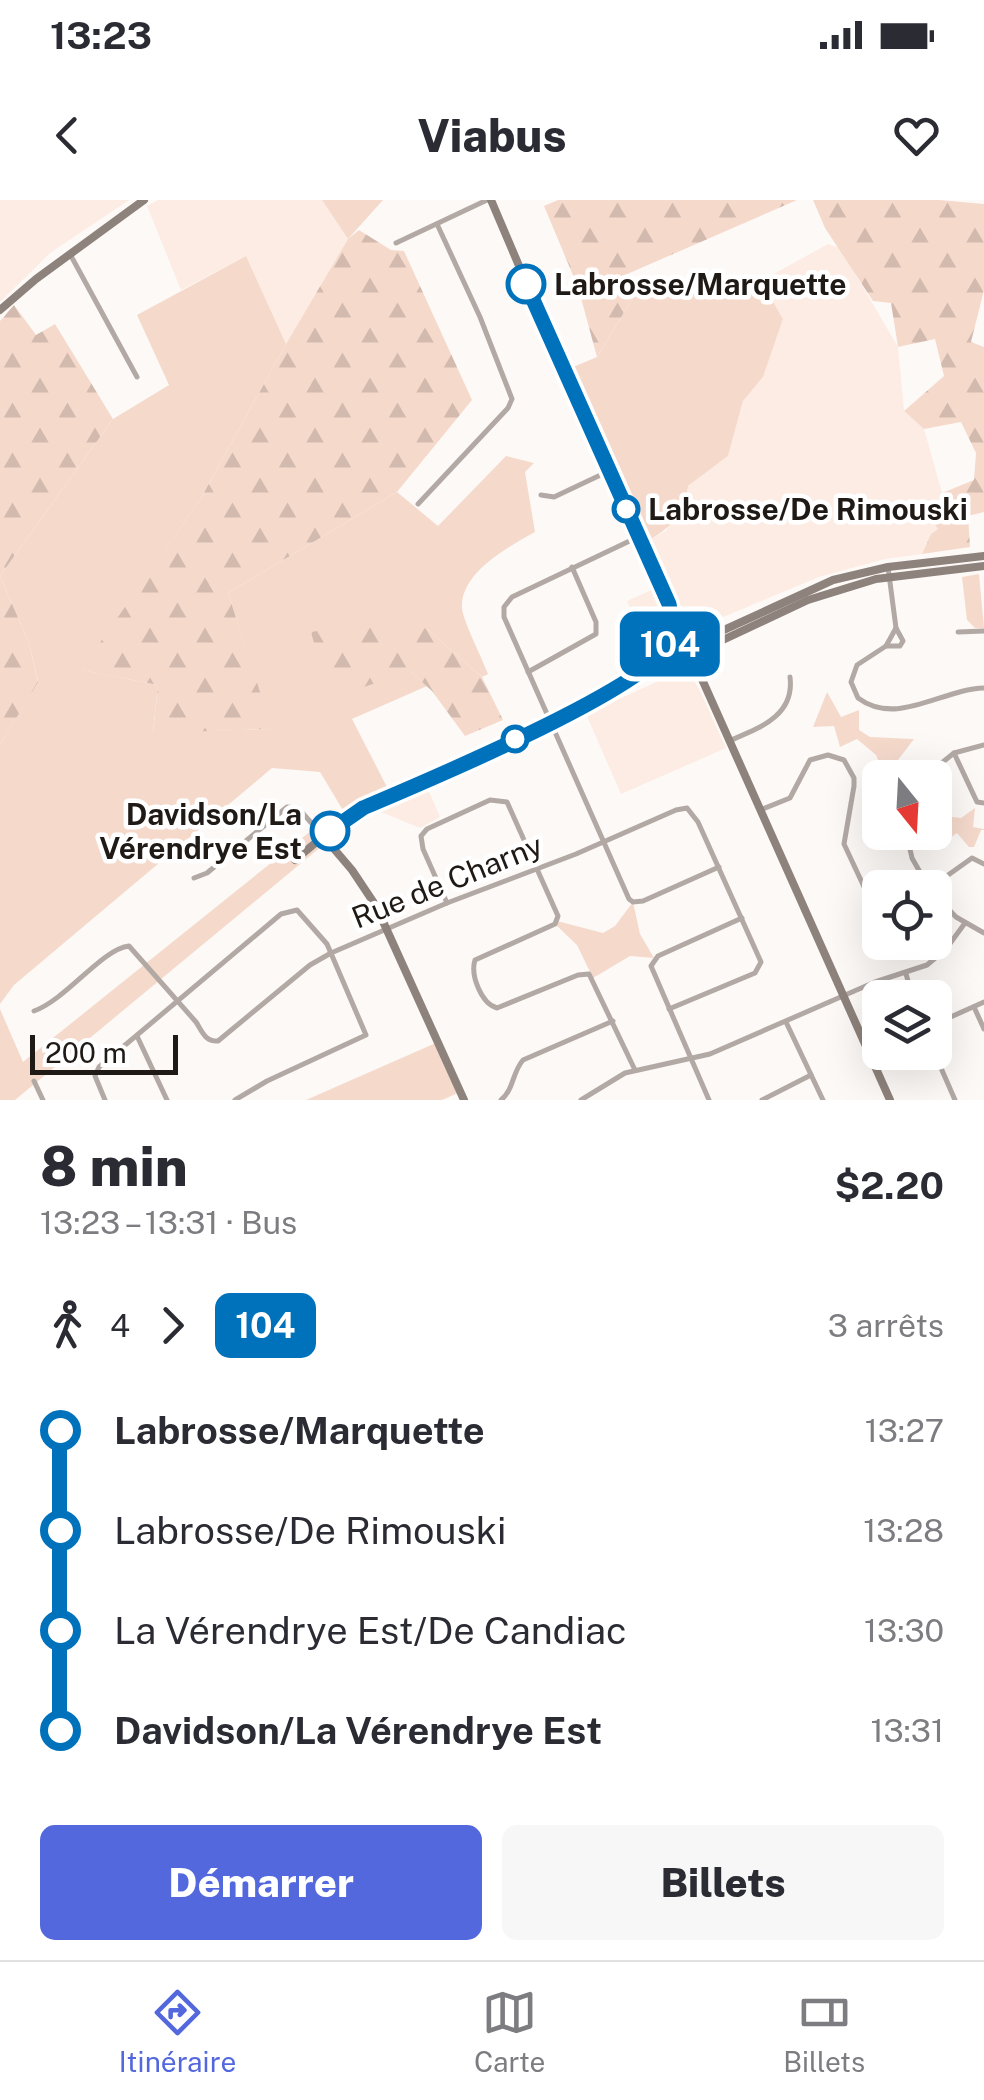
<!DOCTYPE html>
<html lang="fr">
<meta charset="utf-8">
<style>
:root{--surface:#fff;--page:#f7f7f7;--text:#2b2b33;--muted:#7c7c81;--line:#e1e1e2;--accent:#5468de}
body{margin:0;font-family:"Public Sans",sans-serif;background:var(--page);color:var(--text);height:100vh;display:flex;flex-direction:column;font-size:38px;white-space:nowrap}
*{box-sizing:border-box;margin:0}
p{font-size:32px;color:var(--muted)}
.icon{flex:none;width:55px;height:55px;fill:none;stroke:currentColor;stroke-width:2;stroke-linecap:round;stroke-linejoin:round}
.map{position:relative;height:900px;overflow:hidden}
.side{display:flex;flex-direction:column;background:var(--surface);flex:1}
.side>*{flex:none}
.badge{padding:0 20px;border-radius:15px;font-size:35px;line-height:65px}
.needle{width:65px;rotate:162deg}
.tools{position:absolute;left:862px;top:560px;display:grid;gap:20px}
.tools a{display:grid;place-items:center;width:90px;height:90px;border-radius:15px;background:var(--surface);box-shadow:0 10px 40px #0002;font-size:50px}
.scale{position:absolute;left:30px;bottom:25px;width:148px;box-sizing:border-box;padding-left:10px;border:5px solid #201a16;border-top:0;font-size:28px;line-height:35px;white-space:nowrap;color:#201a16;-webkit-text-stroke:8px #fff;paint-order:stroke}
.map>.badge{position:absolute;translate:-50% -50%;box-shadow:0 0 0 5px #fff}
.legs{display:flex;align-items:center;gap:15px;height:110px;padding:0 40px;font-size:32px}
.legs p{margin-inline-start:auto}
.headline{display:flex;align-items:center;justify-content:space-between;height:170px;padding:0 40px}
h1{font-size:55px;font-weight:800;line-height:75px}
.primary-button{display:flex;gap:20px;margin-top:auto;padding:20px 40px}
.primary-button a{flex:1;height:115px;border-radius:15px;background:var(--accent);color:#fff;font-size:40px;font-weight:800;line-height:115px;text-align:center}
.primary-button a+a{background:var(--page);color:var(--text)}
ul{padding:0 40px;list-style:none}
li{display:flex;align-items:center;gap:35px;height:100px;font-size:38px}
li i{display:grid;place-items:center;width:15px;height:100%;margin:0 12px;background:currentColor}
li i::after{content:'';width:25px;height:25px;margin:-12px;border:8px solid;border-radius:50%;background:var(--surface)}
li p{margin-inline-start:auto}
li:first-child i{background:linear-gradient(#0000 50%,currentColor 0)}
li:last-child i{background:linear-gradient(currentColor 50%,#0000 0)}
.status{display:flex;justify-content:space-between;align-items:center;height:70px;padding:0 50px;background:var(--surface);direction:ltr}
.status svg{height:28px;fill:currentColor}
header{display:flex;justify-content:space-between;align-items:center;height:130px;padding:0 40px;background:var(--surface);font-size:45px;font-weight:800}
.menu{display:flex;justify-content:space-around;align-items:center;height:140px;border-top:2px solid var(--line);background:var(--surface);font-size:28px;color:var(--muted)}
.menu a{display:grid;justify-items:center;gap:5px}
.menu .selected{color:var(--accent)}
.map>svg:first-child{display:block}
.built{fill:#fdece3}
.green{fill:#f5dacc}
.forest{fill:url(#forest-firs)}
.lines{fill:none;stroke-linecap:round;stroke-linejoin:round}
.street{stroke:#b2a9a5;stroke-width:5}
.secondary{stroke:#8e827c;stroke-width:8}
.line-1-casing{stroke:#fff;stroke-width:22}
.line-1{stroke:#0072bc;stroke-width:15}
.stop-1-dot{fill:#fff;stroke:#0072bc;stroke-width:5}
.labels{text-anchor:middle;dominant-baseline:central;stroke-width:9;stroke-linejoin:round;paint-order:stroke}
.stop-label{font-size:30px;font-weight:bold;fill:#201a16;stroke:#fff;text-anchor:start}
.street-label{font-size:30px;fill:#201a16;stroke:#fff}
</style>
<div class="status"><b>13:23</b><svg viewBox="0 0 49 12"><path d="M0 12V9h3v3zM5 12V6h3v6zM10 12V3h3v9zM15 12V0h3v12zM26 1h20v11H26zM47 4h2v5h-2z"/></svg></div>
<header><svg class="icon" aria-label="back" viewBox="0 0 24 24"><path d="M15 5l-7 7 7 7"/></svg>Viabus<svg class="icon" aria-label="heart" viewBox="0 0 24 24"><path d="M12 20l-8-8c-3-5 5-10 8-4 3-6 11-1 8 4z"/></svg></header>
<div class="map">
<svg width="984" height="900" viewBox="0 0 984 900">
<defs>
<pattern id="forest-firs" width="22" height="20" patternUnits="userSpaceOnUse" patternTransform="scale(2.5)"><rect width="22" height="20" fill="#f5dacc"/><path d="M5 1l3.5 6h-7zM16 11l3.5 6h-7z" fill="#d2baae"/></pattern>
</defs>
<rect width="100%" height="100%" fill="#fdf9f7"/>
<g class="built">
<polygon points="0,0 129,0 50,53 0,102"/>
<polygon points="158,0 322,0 348,39 286,144 246,56 181,90 147,6"/>
<polygon points="828,44 840,48 898,147 904,211 924,229 942,293 933,321 938,329 931,334 922,354 885,359 819,377 711,422 689,425 683,421 646,342 666,331 688,286 728,256 743,201 763,177 783,119 761,81"/>
<polygon points="656,388 672,428 666,442 650,454 627,401"/>
<polygon points="681,471 691,476 700,491 726,548 621,594 586,514"/>
<polygon points="426,585 440,617 420,628 376,610"/>
</g>
<g class="green">
<polygon points="322,0 383,0 348,39"/>
<path d="M246 56 286 144 201 298 82 470 158 485 153 532 271 529 228 393 397 292 438 326 506 256 534 263 525 272 535 332C510 346 460 372 462 408 463 421 483 460 488 474L482 477 427 429 410 471 427 486 352 519 388 589 344 612 320 572 272 568 14 785 0 804V545L38 481 29 443 0 376 113 219 169 185 137 115Z"/>
<path d="M643 81H761L783 119 763 177 743 201 728 256 688 286C684 315 671 328 646 342L566 170 597 157Z"/>
<polygon points="979,374 984,428 975,428 967,420 962,377"/>
<polygon points="827,492 841,517 859,510 859,530 870,537 914,539 885,577 876,555 857,539 840,547 834,526 813,527"/>
<polygon points="935,582 952,617 961,618 975,608 973,627 984,629 984,630 981,630 974,647 969,647 957,633 940,645 936,620 942,603 935,598"/>
<polygon points="312,630 323,645 15,900 0,900 0,809 23,862"/>
<polygon points="633,702 640,734 654,758 630,756 593,778 577,745 555,724 557,721 603,733 615,726"/>
<polygon points="438,842 460,892 442,900 306,900"/>
</g>
<g class="forest">
<polygon points="558,0 797,0 625,75 643,81 597,157 578,87 544,6"/>
<polygon points="813,0 939,0 984,4 984,90 971,142 984,147 984,312 968,316 970,347 922,354 931,334 938,329 933,322 942,293 974,280 976,253 961,222 924,229 904,211 944,176 935,139 898,147 891,103 873,101 825,28"/>
<polygon points="359,30 391,50 404,51 472,200 397,292 228,393 272,529 153,533 158,485 81,470 201,298 286,144 348,39"/>
<polygon points="14,105 36,135 55,124 113,219 0,376 29,443 38,482 0,545 0,121"/>
<polygon points="398,418 427,429 482,477 503,520 465,536 432,491 410,471 329,499 311,432"/>
</g>
<g class="lines">
<g class="street">
<polyline points="396,43 487,0"/>
<polyline points="70,54 137,177"/>
<polyline points="541,295 554,297 609,271"/>
<polyline points="418,304 508,208 512,199 480,117 437,24"/>
<polyline points="638,337 512,397 504,407 504,417 629,699 633,702 643,701 719,667"/>
<path d="M888 367 896 428 886 446 857 465 851 482 858 498C897 527 942 489 984 488"/>
<polyline points="958,432 984,431"/>
<polyline points="886,446 900,446 903,441 896,428"/>
<polyline points="528,472 596,434 596,422 572,367"/>
<path d="M729 541C759 528 795 516 790 477"/>
<polyline points="954,553 977,602 984,603"/>
<polyline points="923,578 954,553 984,545"/>
<polyline points="760,610 790,598 810,560 828,555 844,560 854,578 854,586 844,644 880,721"/>
<polyline points="906,632 912,658 929,688"/>
<polyline points="194,678 207,673 287,607 298,608 323,636"/>
<polyline points="930,688 972,658 984,664"/>
<polyline points="935,695 956,717 984,733"/>
<path d="M447 703 423 649 421 636 427 629 490 600 507 602 558 716 555 724 475 760C470 776 482 804 497 808L578 775 589 774 635 870"/>
<polyline points="906,774 913,798"/>
<polyline points="974,807 984,829"/>
<path d="M34 811C67 799 102 749 129 746L196 822C202 831 205 842 218 841L310 765 331 753 447 703 576 654 676 610 687 608 698 622 761 762 755 773 669 809"/>
<polyline points="786,822 823,900"/>
<polyline points="935,824 984,802"/>
<polyline points="137,836 167,900"/>
<polyline points="934,852 955,900"/>
<polyline points="34,881 43,900"/>
<polyline points="105,900 95,876 99,867 281,714 297,710 327,744 366,835 267,881 235,900"/>
<path d="M501 900C514 889 512 873 523 860L613 821"/>
<polyline points="581,900 625,873 710,854 875,782 927,765 946,749 965,723"/>
<polyline points="709,900 651,766 658,756 742,718"/>
<polyline points="762,900 811,875"/>
</g>
<g class="secondary">
<polyline points="491,0 554,148 890,900"/>
<polyline points="0,110 36,79 144,0"/>
<polyline points="679,420 693,431 711,431"/>
<polyline points="655,457 672,440 671,418"/>
<polyline points="668,468 684,467 696,475"/>
<polyline points="703,475 704,458 712,447"/>
<polyline points="625,482 645,466 833,380 888,367 984,356"/>
<polyline points="323,636 352,670 376,706 464,900"/>
<polyline points="295,660 345,618 363,609 808,400 876,379 984,366"/>
</g>
</g>
<g class="lines">
<g class="line-1-casing">
<path id="line-1" d="M330 631 363 608C419 584 649 489 671 442 676 430 671 416 669 404L526 84"/>
</g>
<use href="#line-1" class="line-1"/>
</g>
<g class="stop-1-dot">
<circle cx="526" cy="84" r="18"/>
<circle cx="626" cy="309" r="12"/>
<circle cx="515" cy="539" r="12"/>
<circle cx="330" cy="631" r="18"/>
</g>
<g class="labels">
<g class="stop-label">
<text x="554" y="84">Labrosse/Marquette</text>
<text x="648" y="309">Labrosse/De Rimouski</text>
<text x="302" y="614" text-anchor="end">Davidson/La<tspan x="302" dy="34">Vérendrye Est</tspan></text>
</g>
<g class="street-label">
<text transform="translate(447 681) rotate(-22)">Rue de Charny</text>
</g>
</g>
</svg>
<div class="tools">
<a><svg class="needle" viewBox="-14 -14 28 28"><path d="M0-13l5 13h-10z" fill="#e53935"/><path d="M0 13l5-13h-10z" fill="#7c7c81"/></svg></a>
<a><svg class="icon" aria-label="locate" viewBox="0 0 24 24"><circle cx="12" cy="12" r="6"/><path d="M12 2v4M12 18v4M2 12h4M18 12h4"/></svg></a>
<a><svg class="icon" aria-label="layers" viewBox="0 0 24 24"><path d="M12 4l9 5-9 5-9-5zM3 14l9 5 9-5"/></svg></a>
</div>
<div class="scale">200 m</div>
<b class="badge" style="left:670px;top:444px;background:#0072bc;color:#fff">104</b>
</div>
<section class="side">
<div class="headline"><div><h1>8 min</h1><p>13:23 – 13:31 · Bus</p></div><b>$2.20</b></div>
<div class="legs"><svg class="icon" aria-label="walk" viewBox="0 0 24 24"><circle cx="13" cy="4" r="2"/><path d="M13 8l-2 6 4 7M11 14l-3 7M7 12l3-4h3l4 4"/></svg>4<svg class="icon" aria-label="forward" viewBox="0 0 24 24"><path d="M9 5l7 7-7 7"/></svg><b class="badge" style="background:#0072bc;color:#fff">104</b><p>3 arrêts</p></div>
<ul>
<li><i style="color:#0072bc"></i><b>Labrosse/Marquette</b><p>13:27</p></li>
<li><i style="color:#0072bc"></i><span>Labrosse/De Rimouski</span><p>13:28</p></li>
<li><i style="color:#0072bc"></i><span>La Vérendrye Est/De Candiac</span><p>13:30</p></li>
<li><i style="color:#0072bc"></i><b>Davidson/La Vérendrye Est</b><p>13:31</p></li>
</ul>
<div class="primary-button"><a>Démarrer</a><a>Billets</a></div>
</section>
<nav class="menu">
<a class="selected"><svg class="icon" aria-label="directions" viewBox="0 0 24 24"><path d="M12 3l9 9-9 9-9-9zM9 14v-3h6M13 9l2 2-2 2"/></svg>Itinéraire</a>
<a><svg class="icon" aria-label="map" viewBox="0 0 24 24"><path d="M3 6l6-2 6 2 6-2v14l-6 2-6-2-6 2zM9 4v14M15 6v14"/></svg>Carte</a>
<a><svg class="icon" aria-label="tickets" viewBox="0 0 24 24"><path d="M3 7h18v10H3zM15 7v10"/></svg>Billets</a>
</nav>
